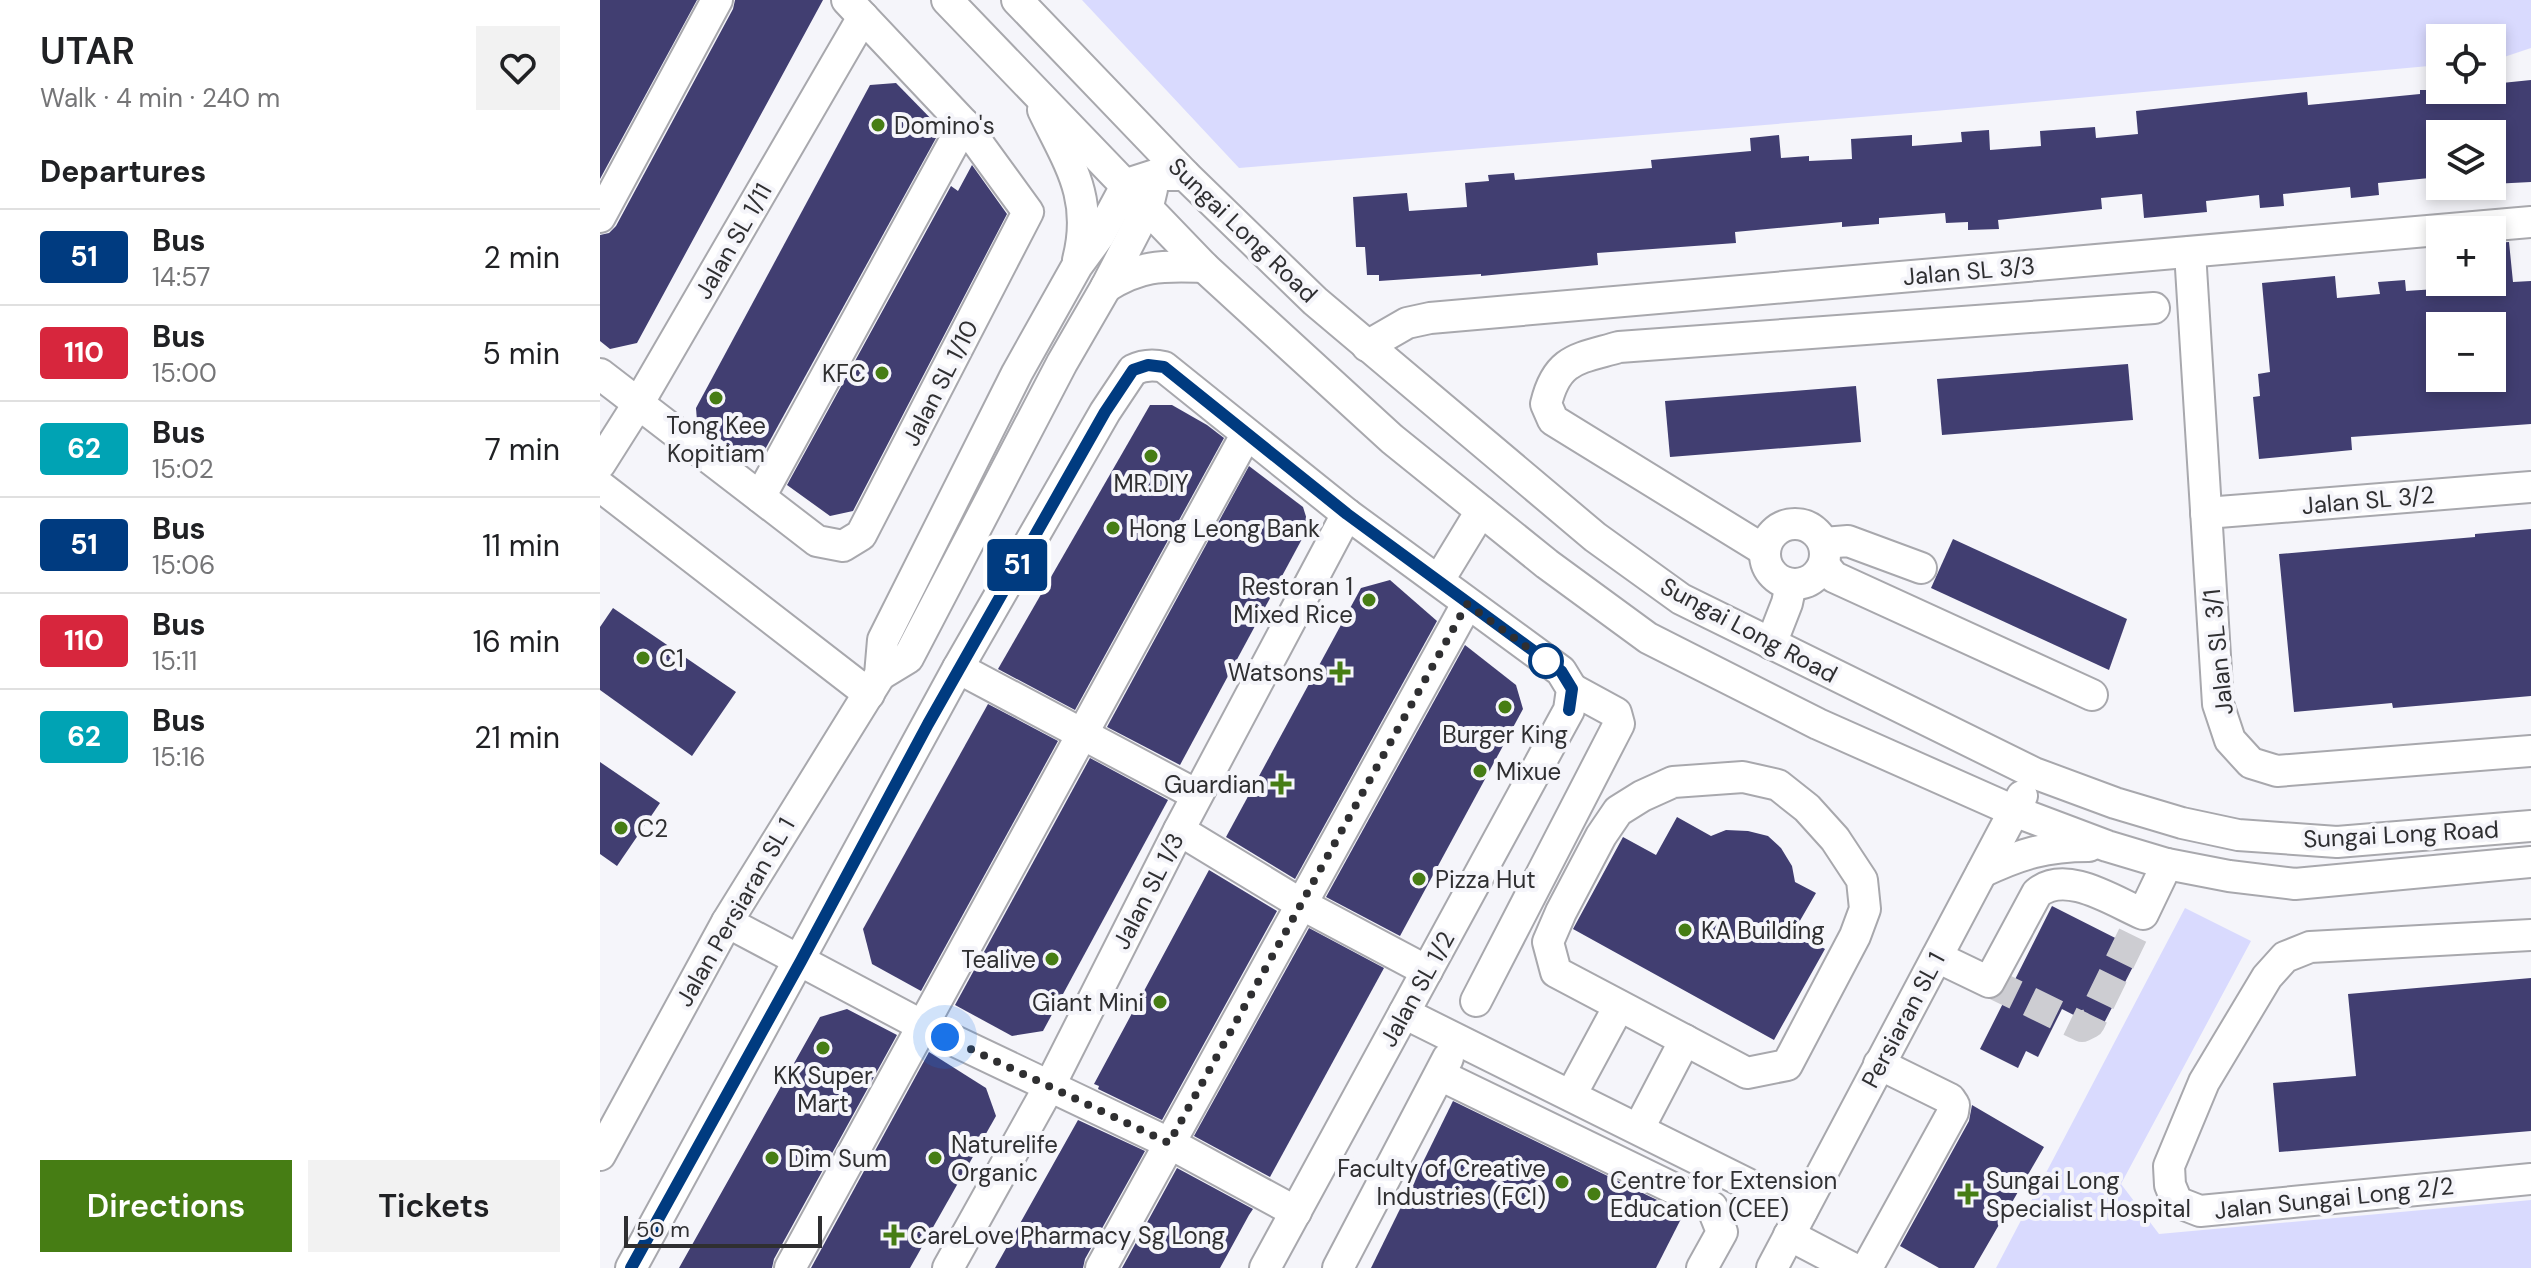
<!DOCTYPE html>
<meta charset="utf-8">
<style>
:root{--surface:#fff;--page:#f2f2f2;--text:#202124;--muted:#757577;--line:#e0e0e0;--accent:#467d14}
body{margin:0;font-family:"DM Sans",sans-serif;background:var(--page);color:var(--text);height:100vh;display:flex;flex-direction:column;font-size:30px;white-space:nowrap}
*{box-sizing:border-box;margin:0}
p{font-size:26px;color:var(--muted)}
.icon{flex:none;width:44px;height:44px;fill:none;stroke:currentColor;stroke-width:2;stroke-linecap:round;stroke-linejoin:round}
.map{position:relative;flex:1;overflow:hidden}
.sheet{display:flex;flex-direction:column;background:var(--surface);width:600px}
.sheet>*{flex:none}
.badge{padding:0 16px;border-radius:6px;font-size:28px;line-height:52px}
.fabs{position:absolute;left:1826px;top:24px;display:grid;gap:16px}
.fabs a{display:grid;place-items:center;width:80px;height:80px;border-radius:0px;background:var(--surface);box-shadow:0 4px 12px #0003;font-size:40px}
.scale{position:absolute;left:24px;bottom:20px;width:198px;box-sizing:border-box;padding-left:8px;border:4px solid #2f2f31;border-top:0;font-size:22px;line-height:28px;white-space:nowrap;color:#2f2f31;-webkit-text-stroke:6px #f5f5fa;paint-order:stroke}
.you{position:absolute;width:40px;height:40px;margin:-20px;border:6px solid #fff;border-radius:50%;background:#1a73e8;box-shadow:0 0 0 12px #1a73e833}
.map>.badge{position:absolute;translate:-50% -50%;box-shadow:0 0 0 4px #fff}
h2{padding:0 40px;font-size:30px;line-height:72px}
.round{display:grid;place-items:center;flex:none;width:84px;height:84px;border-radius:0px;background:var(--page)}
.headline{display:flex;align-items:center;justify-content:space-between;height:136px;padding:0 40px}
h1{font-size:38px;font-weight:600;line-height:60px}
.primary-button{display:flex;gap:16px;margin-top:auto;padding:16px 40px}
.primary-button a{flex:1;height:92px;border-radius:0px;background:var(--accent);color:#fff;font-size:32px;font-weight:600;line-height:92px;text-align:center}
.primary-button a+a{background:var(--page);color:var(--text)}
ul{padding:0;list-style:none}
li{display:flex;align-items:center;gap:24px;height:96px;padding:0 40px;border-top:2px solid var(--line)}
li div{flex:1}
li b{display:block;font-size:30px}
li em{font-style:normal}
li .badge{min-width:88px;font-weight:700;text-align:center}
main{display:flex;flex:1;min-height:0}
.map>svg:first-child{display:block}
.green{fill:#d9dafe}
.building{fill:#413e71;fill-rule:evenodd}
.lines{fill:none;stroke-linecap:round;stroke-linejoin:round}
.minor-tunnel{stroke:#cdcdd2;stroke-width:30;stroke-dasharray:30 15;stroke-linecap:butt}
.minor-casing{stroke:#a8a8ad;stroke-width:34}
.minor{stroke:#fff;stroke-width:30}
.line-casing{stroke:#fff;stroke-width:18}
.line{stroke:#003b80;stroke-width:12}
.walk{stroke:#2f2f31;stroke-width:8;stroke-dasharray:0 14.4}
.poi-dot{fill:#467d14;stroke:#f5f5fa;stroke-width:3}
.stop-dot{fill:#fff;stroke:#003b80;stroke-width:4}
.labels{text-anchor:middle;dominant-baseline:central;stroke-width:8;stroke-linejoin:round;paint-order:stroke}
.poi-label{font-size:24px;fill:#2f2f31;stroke:#f5f5fa;text-anchor:start}
.street-label{font-size:24px;fill:#2f2f31;stroke:#f5f5fa}
</style>
<main>
<section class="sheet">
<div class="headline"><div><h1>UTAR</h1><p>Walk · 4 min · 240 m</p></div><a class="round"><svg class="icon" aria-label="heart" viewBox="0 0 24 24"><path d="M12 20l-8-8c-3-5 5-10 8-4 3-6 11-1 8 4z"/></svg></a></div>
<h2>Departures</h2>
<ul>
<li><span class="badge" style="background:#003b80;color:#fff">51</span><div><b>Bus</b><p>14:57</p></div><em>2 min</em></li>
<li><span class="badge" style="background:#d7263d;color:#fff">110</span><div><b>Bus</b><p>15:00</p></div><em>5 min</em></li>
<li><span class="badge" style="background:#00a3b4;color:#fff">62</span><div><b>Bus</b><p>15:02</p></div><em>7 min</em></li>
<li><span class="badge" style="background:#003b80;color:#fff">51</span><div><b>Bus</b><p>15:06</p></div><em>11 min</em></li>
<li><span class="badge" style="background:#d7263d;color:#fff">110</span><div><b>Bus</b><p>15:11</p></div><em>16 min</em></li>
<li><span class="badge" style="background:#00a3b4;color:#fff">62</span><div><b>Bus</b><p>15:16</p></div><em>21 min</em></li>
</ul>
<div class="primary-button"><a>Directions</a><a>Tickets</a></div>
</section>
<div class="map">
<svg width="1931" height="1268" viewBox="0 0 1931 1268">
<rect width="100%" height="100%" fill="#f5f5fa"/>
<g class="green">
<polygon points="482,0 1931,0 1931,48 1892,61 1892,38 1840,38 1840,65 1335,111 639,168"/>
<polygon points="1585,908 1651,941 1521,1184 1559,1234 1931,1200 1931,1268 1396,1268"/>
</g>
<g class="building">
<polygon points="0,0 97,0 0,179"/>
<polygon points="135,0 223,0 37,343 10,349 0,341 0,235 9,233 16,226 133,9"/>
<polygon points="1931,80 1931,182 1892,184 1892,134 1840,134 1840,177 1778,183 1779,195 1751,198 1750,187 1683,194 1684,206 1660,208 1659,195 1606,201 1607,212 1544,218 1542,194 1501,198 1502,209 1398,220 1399,229 1368,230 1368,222 1346,223 1345,213 1279,218 1279,224 1242,227 1242,222 1135,232 1136,243 997,253 998,265 881,276 881,274 779,281 779,275 767,275 765,247 756,247 753,197 807,193 809,211 867,207 865,183 889,181 888,175 914,173 915,180 1052,168 1051,160 1151,151 1150,138 1179,135 1181,158 1209,156 1209,161 1252,159 1251,139 1312,135 1312,146 1362,142 1361,132 1389,130 1390,150 1441,146 1440,131 1495,127 1496,138 1538,134 1536,111 1707,92 1708,105 1820,94 1820,90 1892,90 1892,84"/>
<polygon points="296,83 341,129 156,466 97,421 96,408 270,85"/>
<polygon points="372,165 407,214 253,511 230,516 187,485 351,186 358,191"/>
<path d="M1909 242 1913 282 1931 281V424L1751 437 1752 450 1659 459 1653 397 1660 396 1658 374 1670 372 1662 283 1735 276 1737 298 1780 294 1778 282 1805 280 1806 291 1851 288V282H1892V243ZM1837 326H1892V378H1840Z"/>
<polygon points="1528,364 1533,420 1342,435 1337,379"/>
<polygon points="1256,386 1261,442 1070,457 1065,401"/>
<polygon points="550,405 572,405 607,425 624,438 475,710 398,669"/>
<polygon points="649,466 703,507 709,526 580,765 507,727"/>
<polygon points="1931,529 1931,696 1793,708 1792,703 1694,712 1679,554 1875,537 1875,534"/>
<polygon points="1353,539 1527,619 1509,670 1331,588"/>
<polygon points="790,580 837,621 695,879 626,837 761,588"/>
<polygon points="13,608 136,692 92,756 0,690 0,627"/>
<polygon points="865,645 916,685 923,709 800,936 726,897"/>
<polygon points="388,704 458,741 321,991 272,964 263,929"/>
<polygon points="490,758 568,800 443,1031 412,1036 355,1005"/>
<polygon points="0,762 60,803 17,866 0,854"/>
<polygon points="1077,817 1111,836 1126,830 1148,831 1168,836 1181,848 1192,866 1195,882 1216,893 1194,931 1225,949 1174,1040 973,929 1023,837 1056,855"/>
<polygon points="609,870 677,911 562,1120 498,1089 499,1086 494,1084"/>
<polygon points="1452,906 1541,951 1501,1029 1462,1009 1438,1057 1426,1051 1418,1068 1380,1049"/>
<polygon points="709,928 784,968 670,1177 594,1136"/>
<polygon points="1931,978 1931,1131 1679,1152 1673,1083 1756,1076 1748,994"/>
<polygon points="247,1009 297,1035 174,1259 172,1268 79,1268 220,1017"/>
<polygon points="329,1052 386,1088 396,1116 310,1268 211,1268"/>
<polygon points="853,1101 1084,1213 1056,1268 771,1268"/>
<polygon points="1372,1105 1444,1147 1374,1268 1339,1268 1300,1246 1369,1121"/>
<polygon points="478,1120 545,1151 485,1259 483,1268 395,1268"/>
<polygon points="577,1168 653,1209 649,1215 620,1268 522,1268"/>
</g>
<g class="lines">
<polyline class="minor-tunnel" points="1389,982 1482,1027 1490,1023 1543,914"/>
<g class="minor-casing">
<g id="minor">
<polyline points="347,0 604,267 792,439 947,564 1048,638 1218,724 1414,811 1507,846 1567,864 1629,876 1695,884 1931,862"/>
<polyline points="417,0 585,175 715,301 995,537 1081,599 1434,773 1515,803 1582,823 1638,835 1737,842 1931,826"/>
<path d="M443 110C469 164 494 197 478 260"/>
<polyline points="0,217 117,0"/>
<polyline points="1590,252 1618,704 1630,740 1651,763 1677,771 1931,751"/>
<path d="M506 287C542 264 563 266 604 267"/>
<polyline points="767,346 807,323 830,318 1931,222"/>
<polyline points="0,374 217,541 243,546 261,535 428,212 364,124 247,0"/>
<polyline points="0,464 38,404 263,17"/>
<polyline points="0,486 269,694"/>
<polyline points="160,497 364,124"/>
<polyline points="1606,513 1931,487"/>
<circle cx="1195" cy="554" r="30"/>
<polyline points="1224,543 1248,541 1321,568"/>
<path d="M1164 550 953 420 946 404C957 358 978 359 1019 347L1554 308"/>
<polyline points="1224,565 1234,577 1492,695"/>
<polyline points="839,580 881,511"/>
<polyline points="1171,644 1187,603 1191,584"/>
<polyline points="358,668 597,795"/>
<polyline points="280,675 308,658 462,363 506,287 548,206 552,189"/>
<polygon points="1143,777 1178,785 1207,808 1235,839 1262,880 1265,909 1255,936 1187,1065 1147,1073 956,972 948,942 961,912 1001,836 1018,811 1042,796 1073,782"/>
<polyline points="579,830 701,904 827,971"/>
<path d="M1382 872C1420 854 1446 846 1489 846"/>
<polyline points="127,922 323,1026 569,1143 696,1212"/>
<polyline points="1931,935 1710,947 1685,957 1667,977 1604,1082 1569,1166 1570,1185 1577,1202 1600,1211 1931,1179"/>
<path d="M1337 957 1389 982 1437 893C1466 869 1513 901 1543 914L1567 864"/>
<polyline points="876,1001 1019,724 1016,713 972,689"/>
<polyline points="804,1013 1202,1211"/>
<polyline points="840,1075 1112,1207 1122,1232 1102,1268"/>
<polyline points="971,1095 1019,1006"/>
<polyline points="1039,1128 1085,1040"/>
<polyline points="0,1155 127,922 280,675 283,640 417,373 477,266 499,236 527,184 555,175 585,175"/>
<polyline points="1189,1235 1252,1268"/>
<path d="M31 1268 358 668 505 412 533 370C543 365 552 364 564 367L747 514 961 671 972 689 969 710 665 1268"/>
<polyline points="190,1268 646,435"/>
<polyline points="348,1268 449,1087 579,830 747,514"/>
<polyline points="501,1268 867,604"/>
<polyline points="738,1268 848,1058"/>
<polyline points="1172,1268 1422,796"/>
<polyline points="1267,1268 1353,1112 1354,1105 1350,1099 1279,1064"/>
</g>
</g>
<use href="#minor" class="minor"/>
</g>
<g class="lines">
<g class="line-casing">
<polyline id="line" points="31,1268 201,961 328,724 505,412 533,370 548,365 564,367 747,514 961,671 972,689 969,710"/>
</g>
<use href="#line" class="line"/>
<polyline class="walk" points="345,1037 569,1143 867,604 946,661"/>
</g>
<g class="poi-dot">
<circle cx="278" cy="125" r="8"/>
<circle cx="282" cy="373" r="8"/>
<circle cx="116" cy="398" r="8"/>
<circle cx="551" cy="456" r="8"/>
<circle cx="513" cy="528" r="8"/>
<circle cx="769" cy="600" r="8"/>
<circle cx="43" cy="658" r="8"/>
<path d="M736 660h8v8h8v8h-8v8h-8v-8h-8v-8h8z"/>
<circle cx="905" cy="707" r="8"/>
<circle cx="880" cy="771" r="8"/>
<path d="M677 772h8v8h8v8h-8v8h-8v-8h-8v-8h8z"/>
<circle cx="21" cy="828" r="8"/>
<circle cx="819" cy="879" r="8"/>
<circle cx="1085" cy="930" r="8"/>
<circle cx="452" cy="959" r="8"/>
<circle cx="560" cy="1002" r="8"/>
<circle cx="223" cy="1048" r="8"/>
<circle cx="172" cy="1158" r="8"/>
<circle cx="335" cy="1158" r="8"/>
<circle cx="962" cy="1182" r="8"/>
<circle cx="994" cy="1194" r="8"/>
<path d="M1364 1182h8v8h8v8h-8v8h-8v-8h-8v-8h8z"/>
<path d="M290 1223h8v8h8v8h-8v8h-8v-8h-8v-8h8z"/>
</g>
<circle class="stop-dot" cx="946" cy="661" r="16"/>
<g class="labels">
<g class="poi-label">
<text x="294" y="125">Domino's</text>
<text x="266" y="373" text-anchor="end">KFC</text>
<text x="116" y="425" text-anchor="middle">Tong Kee<tspan x="116" dy="28">Kopitiam</tspan></text>
<text x="551" y="483" text-anchor="middle">MR.DIY</text>
<text x="529" y="528">Hong Leong Bank</text>
<text x="753" y="586" text-anchor="end">Restoran 1<tspan x="753" dy="28">Mixed Rice</tspan></text>
<text x="59" y="658">C1</text>
<text x="724" y="672" text-anchor="end">Watsons</text>
<text x="905" y="734" text-anchor="middle">Burger King</text>
<text x="896" y="771">Mixue</text>
<text x="665" y="784" text-anchor="end">Guardian</text>
<text x="37" y="828">C2</text>
<text x="835" y="879">Pizza Hut</text>
<text x="1101" y="930">KA Building</text>
<text x="436" y="959" text-anchor="end">Tealive</text>
<text x="544" y="1002" text-anchor="end">Giant Mini</text>
<text x="223" y="1075" text-anchor="middle">KK Super<tspan x="223" dy="28">Mart</tspan></text>
<text x="351" y="1144">Naturelife<tspan x="351" dy="28">Organic</tspan></text>
<text x="188" y="1158">Dim Sum</text>
<text x="946" y="1168" text-anchor="end">Faculty of Creative<tspan x="946" dy="28">Industries (FCI)</tspan></text>
<text x="1010" y="1180">Centre for Extension<tspan x="1010" dy="28">Education (CEE)</tspan></text>
<text x="1386" y="1180">Sungai Long<tspan x="1386" dy="28">Specialist Hospital</tspan></text>
<text x="310" y="1235">CareLove Pharmacy Sg Long</text>
</g>
<g class="street-label">
<text transform="translate(643 230) rotate(44)">Sungai Long Road</text>
<text transform="translate(133 241) rotate(-60)">Jalan SL 1/11</text>
<text transform="translate(1369 271) rotate(-5)">Jalan SL 3/3</text>
<text transform="translate(340 383) rotate(-63)">Jalan SL 1/10</text>
<text transform="translate(1768 500) rotate(-5)">Jalan SL 3/2</text>
<text transform="translate(1149 630) rotate(28)">Sungai Long Road</text>
<text transform="translate(1618 652) rotate(-96)">Jalan SL 3/1</text>
<text transform="translate(1801 834) rotate(-3)">Sungai Long Road</text>
<text transform="translate(548 891) rotate(-63)">Jalan SL 1/3</text>
<text transform="translate(135 912) rotate(-60)">Jalan Persiaran SL 1</text>
<text transform="translate(817 989) rotate(-61)">Jalan SL 1/2</text>
<text transform="translate(1303 1020) rotate(-62)">Persiaran SL 1</text>
<text transform="translate(1734 1198) rotate(-6)">Jalan Sungai Long 2/2</text>
</g>
</g>
</svg>
<div class="fabs">
<a><svg class="icon" aria-label="locate" viewBox="0 0 24 24"><circle cx="12" cy="12" r="6"/><path d="M12 2v4M12 18v4M2 12h4M18 12h4"/></svg></a>
<a><svg class="icon" aria-label="layers" viewBox="0 0 24 24"><path d="M12 4l9 5-9 5-9-5zM3 14l9 5 9-5"/></svg></a>
<a>+</a>
<a>−</a>
</div>
<div class="scale">50 m</div>
<div class="you" style="left:345px;top:1037px"></div>
<b class="badge" style="left:417px;top:565px;background:#003b80;color:#fff">51</b>
</div>
</main>
